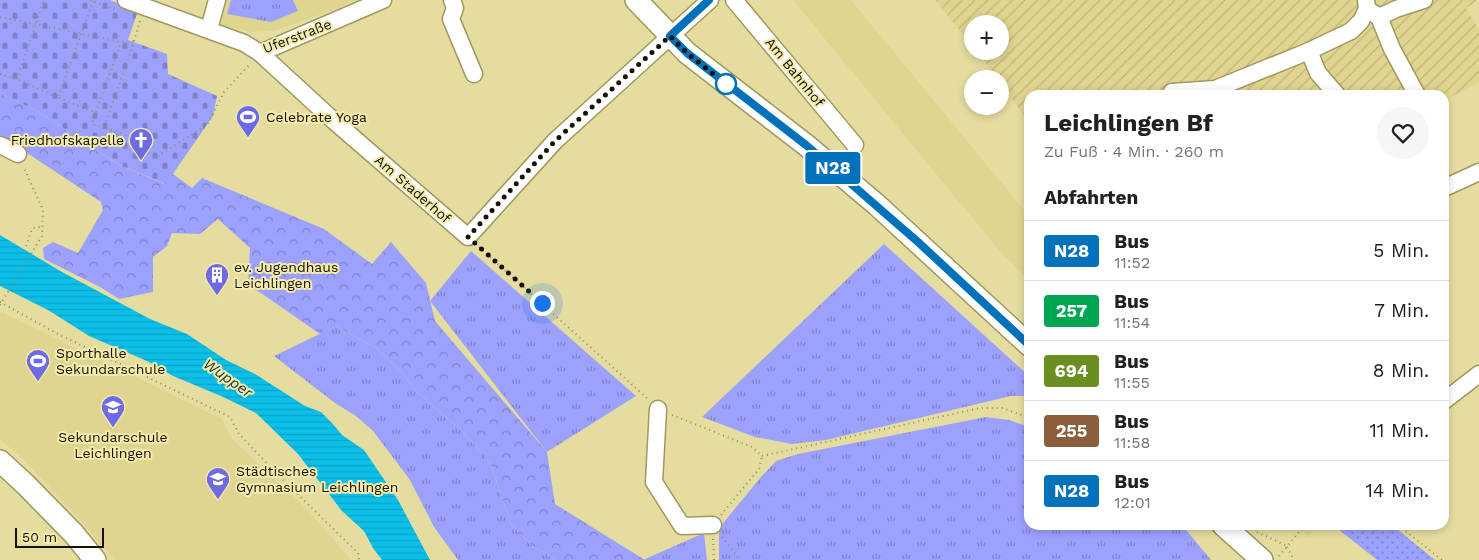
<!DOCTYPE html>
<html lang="de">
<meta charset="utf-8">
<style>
:root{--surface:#fff;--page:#f6f6f6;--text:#202124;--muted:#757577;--line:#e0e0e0}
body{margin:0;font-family:"Work Sans",sans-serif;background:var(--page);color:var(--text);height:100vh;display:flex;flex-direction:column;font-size:19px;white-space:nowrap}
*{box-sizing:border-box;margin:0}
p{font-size:16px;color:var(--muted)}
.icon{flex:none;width:28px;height:28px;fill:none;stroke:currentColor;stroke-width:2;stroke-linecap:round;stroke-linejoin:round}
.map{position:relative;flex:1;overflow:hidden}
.panel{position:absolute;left:1024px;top:90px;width:425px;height:440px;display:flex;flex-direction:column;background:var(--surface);border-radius:15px;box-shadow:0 2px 8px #0003}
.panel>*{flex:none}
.badge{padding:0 10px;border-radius:4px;font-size:18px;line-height:32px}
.fabs{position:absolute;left:964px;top:15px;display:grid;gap:10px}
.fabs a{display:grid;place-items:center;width:45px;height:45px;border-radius:50%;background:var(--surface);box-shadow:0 2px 8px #0003;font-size:25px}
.scale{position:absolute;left:15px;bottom:12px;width:89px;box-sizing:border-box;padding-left:5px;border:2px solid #161200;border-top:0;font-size:14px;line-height:18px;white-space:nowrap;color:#161200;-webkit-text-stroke:4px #f3eaad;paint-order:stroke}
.you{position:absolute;width:25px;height:25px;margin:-12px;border:4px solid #fff;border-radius:50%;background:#1a73e8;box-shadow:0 0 0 8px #1a73e833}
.map>.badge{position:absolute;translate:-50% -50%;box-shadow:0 0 0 2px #fff}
h2{padding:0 20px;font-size:19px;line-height:45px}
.round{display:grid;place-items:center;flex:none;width:52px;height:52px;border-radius:26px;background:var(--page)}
.headline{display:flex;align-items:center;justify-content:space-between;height:85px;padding:0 20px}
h1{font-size:24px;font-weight:700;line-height:38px}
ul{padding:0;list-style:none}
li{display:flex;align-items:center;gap:15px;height:60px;padding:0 20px;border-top:1px solid var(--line)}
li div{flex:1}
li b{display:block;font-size:19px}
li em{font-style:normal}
li .badge{min-width:55px;font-weight:700;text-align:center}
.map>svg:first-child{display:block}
.built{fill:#dfd590}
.industrial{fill:url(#industrial-furrows)}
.grass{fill:url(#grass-tufts)}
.forest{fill:url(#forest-crowns)}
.cemetery{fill:url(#cemetery-stones)}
.garden{fill:url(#garden-dots)}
.water{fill:url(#water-rules)}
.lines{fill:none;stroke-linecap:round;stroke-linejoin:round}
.minor-casing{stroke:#a1985e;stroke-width:19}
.major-casing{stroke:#a1985e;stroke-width:24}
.path{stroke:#928b60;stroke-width:2;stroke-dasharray:1 4;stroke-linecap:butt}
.minor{stroke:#fff;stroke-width:16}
.major{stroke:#fff;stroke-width:21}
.line-casing{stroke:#fff;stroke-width:11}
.line{stroke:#0072bc;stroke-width:8}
.walk{stroke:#161200;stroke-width:5;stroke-dasharray:0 9}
.stop-dot{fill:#fff;stroke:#0072bc;stroke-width:2.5}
.labels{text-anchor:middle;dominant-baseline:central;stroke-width:4;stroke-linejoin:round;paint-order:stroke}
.street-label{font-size:14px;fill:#161200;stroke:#f3eaad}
.poi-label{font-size:14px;fill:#161200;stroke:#f3eaad;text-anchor:start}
.water-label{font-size:15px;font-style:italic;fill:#102f38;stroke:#f3eaad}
</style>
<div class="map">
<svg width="1479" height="560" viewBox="0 0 1479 560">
<defs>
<pattern id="industrial-furrows" width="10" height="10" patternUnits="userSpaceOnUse" patternTransform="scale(1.25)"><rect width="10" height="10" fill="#dfd590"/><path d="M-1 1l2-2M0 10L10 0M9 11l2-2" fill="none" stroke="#bfb67a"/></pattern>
<pattern id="grass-tufts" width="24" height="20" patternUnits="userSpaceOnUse" patternTransform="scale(1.25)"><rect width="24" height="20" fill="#9da1fe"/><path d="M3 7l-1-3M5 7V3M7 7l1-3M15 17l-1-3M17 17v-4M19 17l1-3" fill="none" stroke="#7f82cb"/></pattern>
<pattern id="forest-crowns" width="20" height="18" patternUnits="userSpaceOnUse" patternTransform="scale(1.25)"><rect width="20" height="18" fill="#9da1fe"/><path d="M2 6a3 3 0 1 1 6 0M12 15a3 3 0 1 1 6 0" fill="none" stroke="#7f82cb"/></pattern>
<pattern id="cemetery-stones" width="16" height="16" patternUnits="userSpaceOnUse" patternTransform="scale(1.25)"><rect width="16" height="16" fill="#9da1fe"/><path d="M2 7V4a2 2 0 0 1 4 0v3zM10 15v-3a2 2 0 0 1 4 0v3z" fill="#7f82cb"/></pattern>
<pattern id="garden-dots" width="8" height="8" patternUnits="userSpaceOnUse" patternTransform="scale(1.25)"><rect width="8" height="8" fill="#9da1fe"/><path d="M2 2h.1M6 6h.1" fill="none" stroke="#7f82cb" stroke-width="1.8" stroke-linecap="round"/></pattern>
<pattern id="water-rules" width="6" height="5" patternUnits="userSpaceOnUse" patternTransform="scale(1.25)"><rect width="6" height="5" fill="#0bbfe8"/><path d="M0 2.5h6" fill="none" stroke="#0aa3c5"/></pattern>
</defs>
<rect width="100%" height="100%" fill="#e5dda0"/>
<g class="built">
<polygon points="227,0 355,0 339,8 274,31 250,32 220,24"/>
<polygon points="793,0 851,0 1029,216 1029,280 1002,254"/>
<polygon points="2,312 222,419 231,438 308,510 351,560 114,560 111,555 100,545 80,519 18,454 0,440 0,314"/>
<polygon points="1294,525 1314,525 1310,538"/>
</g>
<polygon class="industrial" points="935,0 1479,0 1466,8 1479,30 1479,82 1444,101 1444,95 1029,95 1029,123 1000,82 1000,79 997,79 977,51 1000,51 1000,24 972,24 972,46"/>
<g class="grass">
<polygon points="231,0 293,0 298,11 271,22 227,14"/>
<polygon points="884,244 1029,376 1029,396 1011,396 826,440 792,444 755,437 702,417"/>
<polygon points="471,251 636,396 547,452 430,301"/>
<polygon points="336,326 376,348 402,372 416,391 461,430 490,462 511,524 533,546 556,560 458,560 434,527 410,480 373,431 356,416 335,403 274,356"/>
<polygon points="986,417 1009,420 1029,427 1029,525 1182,525 1211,560 719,560 719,528 761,477 776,461 798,454"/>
<polygon points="704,533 707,560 645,560 645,559"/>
</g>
<polygon class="forest" points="0,93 39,112 119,165 165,184 173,174 192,188 202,178 324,229 372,264 391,242 426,283 435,321 547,452 555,504 645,560 556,560 533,546 511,524 490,462 461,430 416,391 402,372 376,348 336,326 320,334 248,284 250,248 218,219 200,234 172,233 167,246 153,257 153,292 119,299 100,287 44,259 43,248 53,242 78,253 103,210 101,202 0,135"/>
<polygon class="cemetery" points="0,0 110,0 138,11 128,40 167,54 168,74 217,96 213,116 166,184 119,165 39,112 0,93"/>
<polygon class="garden" points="1333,525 1392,525 1435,560 1377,560"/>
<polygon class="water" points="0,235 62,272 150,319 187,334 226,360 255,374 305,406 321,412 332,423 342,435 364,450 398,500 430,560 382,560 373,548 364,531 342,511 298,454 256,413 221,396 173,376 147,361 89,336 48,310 0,286"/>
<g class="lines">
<g class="minor-casing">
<g id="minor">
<polyline points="126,0 244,43 260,53 334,121 468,237 555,141 710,0"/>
<polyline points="452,0 455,8 451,19 474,74"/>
<polyline points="734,0 855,145"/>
<polyline points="1367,9 1379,17 1392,49 1417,95"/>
<polyline points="1379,17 1396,9 1424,0"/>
<polyline points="209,29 217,0"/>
<polyline points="1309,51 1318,73 1337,95"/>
<polyline points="260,53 383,0"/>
<polyline points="1170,95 1172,92 1215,89 1309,51 1351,31 1361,21 1367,9 1366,0"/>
<polyline points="0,145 18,154"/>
<polyline points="1444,188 1479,172"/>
<polyline points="1444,401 1479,374"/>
<polyline points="658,409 654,482 682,526 713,525"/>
</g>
</g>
<g class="major-casing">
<g id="major">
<polyline points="636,0 687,53 806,145 877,205 1029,345"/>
<polyline points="0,461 25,484 74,534 95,560"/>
<polyline points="1223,525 1262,560"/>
</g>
</g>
<g class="path">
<polyline points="90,0 116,10"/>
<polyline points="0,17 121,42 134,41"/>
<path d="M140 21 129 57 104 128C110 130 118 131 123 134 135 141 144 151 156 157L207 125 224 92 251 63"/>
<polyline points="0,74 17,79 58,98 93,1"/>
<polyline points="17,79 44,0"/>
<polyline points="59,98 96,113"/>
<polyline points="104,128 92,124 121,42"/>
<path d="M26 246C29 240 29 234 33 228L43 227"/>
<polyline points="479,247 648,399"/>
<polyline points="0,302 58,334 230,417 239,434 280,477 358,553 359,560"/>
<polyline points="0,305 42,236 43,210 24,168"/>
<polyline points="672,415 752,447 762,456"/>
<polyline points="762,456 980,408 1003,408 1029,418"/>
<polyline points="721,515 759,469 762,456"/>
<polyline points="1398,525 1442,560"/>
<polyline points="1257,532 1287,546"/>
<polyline points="722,537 740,560"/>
<polyline points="713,539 714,560"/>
<polyline points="1287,547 1294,560"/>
<polyline points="1279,556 1305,525"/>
</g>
<use href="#minor" class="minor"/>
<use href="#major" class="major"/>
</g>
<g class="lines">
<g class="line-casing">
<polyline id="line" points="709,0 670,36 687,53 806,145 834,169 918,242 1029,345"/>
</g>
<use href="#line" class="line"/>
<polyline class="walk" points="542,303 468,237 555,141 670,36 687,53 726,84"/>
</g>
<defs>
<g id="stadium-pin" transform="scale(1.25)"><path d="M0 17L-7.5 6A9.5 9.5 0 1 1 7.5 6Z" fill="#6e6ae4" stroke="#f3eaad"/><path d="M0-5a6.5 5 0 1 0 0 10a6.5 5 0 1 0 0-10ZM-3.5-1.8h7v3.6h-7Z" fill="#fff"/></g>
<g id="church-pin" transform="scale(1.25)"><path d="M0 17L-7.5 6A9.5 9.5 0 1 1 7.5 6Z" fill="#6e6ae4" stroke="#f3eaad"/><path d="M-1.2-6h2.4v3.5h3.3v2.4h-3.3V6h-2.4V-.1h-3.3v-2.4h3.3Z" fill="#fff"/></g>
<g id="building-pin" transform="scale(1.25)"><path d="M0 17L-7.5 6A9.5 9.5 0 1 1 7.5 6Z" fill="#6e6ae4" stroke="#f3eaad"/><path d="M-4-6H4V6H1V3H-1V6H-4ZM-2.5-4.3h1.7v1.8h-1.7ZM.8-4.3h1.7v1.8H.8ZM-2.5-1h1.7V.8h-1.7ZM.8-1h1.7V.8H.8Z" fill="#fff"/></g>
<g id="school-pin" transform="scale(1.25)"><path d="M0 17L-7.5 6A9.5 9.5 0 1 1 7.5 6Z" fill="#6e6ae4" stroke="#f3eaad"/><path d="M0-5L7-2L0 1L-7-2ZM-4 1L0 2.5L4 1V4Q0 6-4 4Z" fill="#fff"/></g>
</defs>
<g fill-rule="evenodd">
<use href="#stadium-pin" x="248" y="117"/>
<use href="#church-pin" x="141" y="140"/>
<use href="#building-pin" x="217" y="275"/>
<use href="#stadium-pin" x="38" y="361"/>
<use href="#school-pin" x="113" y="407"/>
<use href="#school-pin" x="218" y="479"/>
</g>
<circle class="stop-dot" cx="726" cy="84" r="10"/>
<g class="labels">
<g class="street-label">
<text transform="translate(297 36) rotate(-21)">Uferstraße</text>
<text transform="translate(795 72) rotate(51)">Am Bahnhof</text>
<text transform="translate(413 189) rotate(41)">Am Staderhof</text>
</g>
<g class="poi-label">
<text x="266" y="117">Celebrate Yoga</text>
<text x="124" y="140" text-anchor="end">Friedhofskapelle</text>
<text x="234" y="267">ev. Jugendhaus<tspan x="234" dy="16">Leichlingen</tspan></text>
<text x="56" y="353">Sporthalle<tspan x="56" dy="16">Sekundarschule</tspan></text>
<text x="113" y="437" text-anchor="middle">Sekundarschule<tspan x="113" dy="16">Leichlingen</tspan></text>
<text x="236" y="471">Städtisches<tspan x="236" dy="16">Gymnasium Leichlingen</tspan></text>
</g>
<g class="water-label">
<text transform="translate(228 378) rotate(35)">Wupper</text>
</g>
</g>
</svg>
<div class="fabs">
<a>+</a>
<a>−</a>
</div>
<div class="scale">50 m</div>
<div class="you" style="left:542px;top:303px"></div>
<b class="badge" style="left:833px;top:168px;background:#0072bc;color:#fff">N28</b>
<section class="panel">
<div class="headline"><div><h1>Leichlingen Bf</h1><p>Zu Fuß · 4 Min. · 260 m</p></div><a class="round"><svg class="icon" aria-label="heart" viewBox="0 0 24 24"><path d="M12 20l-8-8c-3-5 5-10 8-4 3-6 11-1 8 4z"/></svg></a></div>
<h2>Abfahrten</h2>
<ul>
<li><span class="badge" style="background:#0072bc;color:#fff">N28</span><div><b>Bus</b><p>11:52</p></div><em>5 Min.</em></li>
<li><span class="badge" style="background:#00a651;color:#fff">257</span><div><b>Bus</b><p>11:54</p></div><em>7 Min.</em></li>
<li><span class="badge" style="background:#6b8e23;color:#fff">694</span><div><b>Bus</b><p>11:55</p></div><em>8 Min.</em></li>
<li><span class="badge" style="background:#8b5e3c;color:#fff">255</span><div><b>Bus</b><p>11:58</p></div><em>11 Min.</em></li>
<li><span class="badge" style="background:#0072bc;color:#fff">N28</span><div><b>Bus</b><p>12:01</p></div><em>14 Min.</em></li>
</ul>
</section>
</div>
